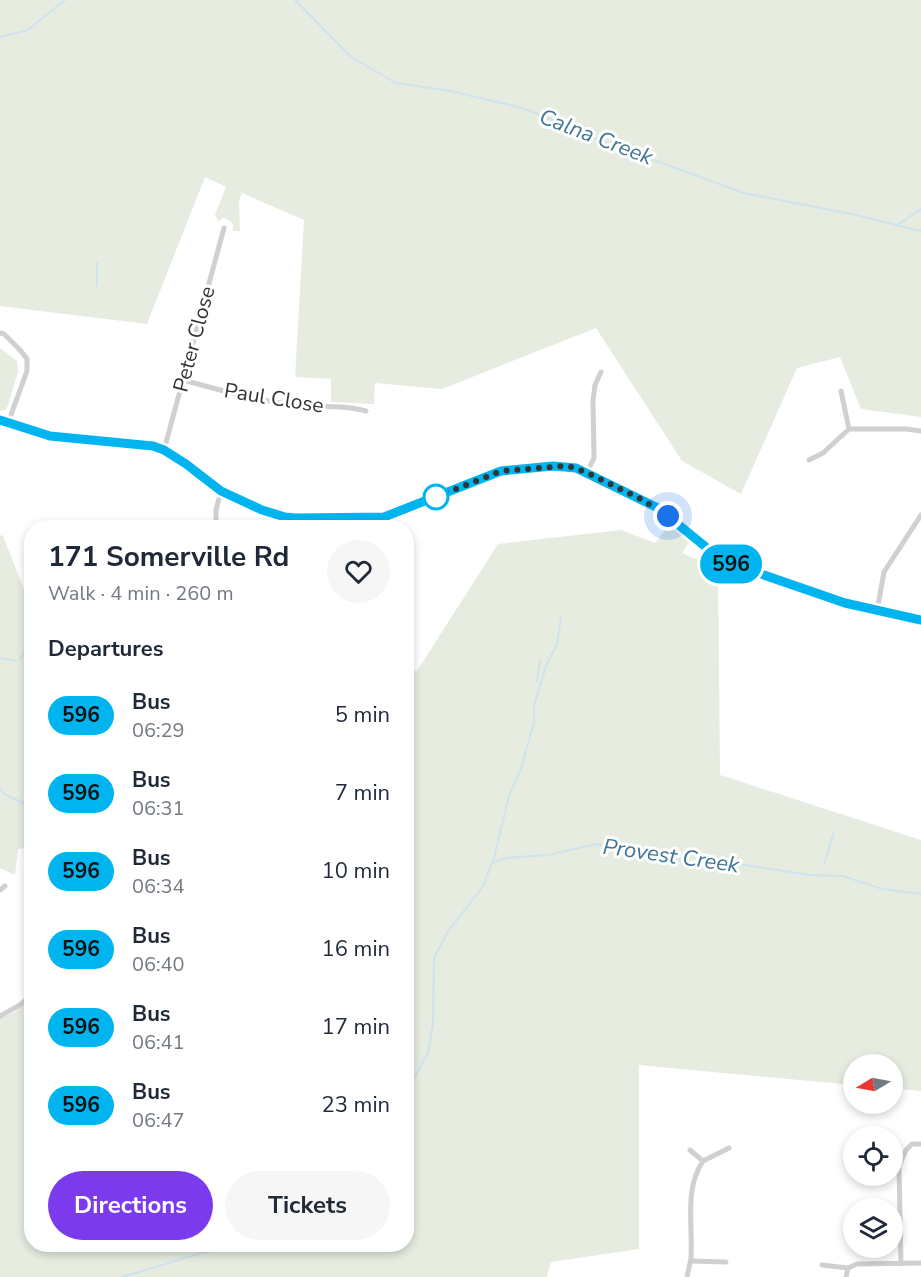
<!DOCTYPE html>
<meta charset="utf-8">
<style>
:root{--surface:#fff;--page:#f6f6f7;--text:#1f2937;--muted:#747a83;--accent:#7c3aed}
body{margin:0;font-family:"Nunito Sans",sans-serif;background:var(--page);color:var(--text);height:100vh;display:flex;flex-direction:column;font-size:22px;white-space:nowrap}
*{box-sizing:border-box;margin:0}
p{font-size:20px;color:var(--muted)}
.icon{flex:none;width:33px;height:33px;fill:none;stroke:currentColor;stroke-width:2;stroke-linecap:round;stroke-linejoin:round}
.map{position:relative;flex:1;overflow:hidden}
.details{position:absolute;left:24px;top:520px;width:390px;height:732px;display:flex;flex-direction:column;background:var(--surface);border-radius:24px;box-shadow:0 3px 9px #0003}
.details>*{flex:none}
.badge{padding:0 12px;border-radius:20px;font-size:21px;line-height:39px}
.needle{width:39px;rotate:260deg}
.controls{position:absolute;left:843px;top:1054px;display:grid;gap:12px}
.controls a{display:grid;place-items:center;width:60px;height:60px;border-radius:50%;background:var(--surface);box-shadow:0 3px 9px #0003;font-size:30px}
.you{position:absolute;width:30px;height:30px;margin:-15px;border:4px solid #fff;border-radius:50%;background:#1a73e8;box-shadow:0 0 0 9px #1a73e833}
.map>.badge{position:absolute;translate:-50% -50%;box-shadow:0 0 0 3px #fff}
h2{padding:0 24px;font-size:22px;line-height:54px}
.round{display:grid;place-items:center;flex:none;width:63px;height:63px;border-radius:32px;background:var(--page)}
.summary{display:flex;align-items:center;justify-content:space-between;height:102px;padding:0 24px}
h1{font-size:28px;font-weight:700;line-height:45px}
.cta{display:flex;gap:12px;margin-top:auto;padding:12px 24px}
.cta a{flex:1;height:69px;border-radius:36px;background:var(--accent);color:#fff;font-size:24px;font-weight:700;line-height:69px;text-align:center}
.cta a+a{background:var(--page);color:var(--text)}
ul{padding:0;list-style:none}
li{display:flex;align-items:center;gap:18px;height:78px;padding:0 24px}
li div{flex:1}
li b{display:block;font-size:22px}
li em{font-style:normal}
li .badge{min-width:66px;font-weight:700;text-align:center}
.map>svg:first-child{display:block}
.green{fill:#e6ecdf}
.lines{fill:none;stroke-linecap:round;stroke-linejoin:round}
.stream{stroke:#cfe2ee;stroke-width:2}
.street{stroke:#d0d0d0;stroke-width:5}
.line-casing{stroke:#fff;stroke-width:14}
.line{stroke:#00b5ef;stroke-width:9}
.walk{stroke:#333;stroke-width:6;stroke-dasharray:0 10.8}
.stop-dot{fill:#fff;stroke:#00b5ef;stroke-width:3}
.labels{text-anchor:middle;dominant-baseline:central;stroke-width:6;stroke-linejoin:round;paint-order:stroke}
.street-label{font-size:21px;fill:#333;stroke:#fff}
.water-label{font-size:22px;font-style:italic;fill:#3f7597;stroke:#fff}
</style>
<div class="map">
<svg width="921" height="1277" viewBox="0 0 921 1277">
<rect width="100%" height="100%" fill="#fff"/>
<g class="green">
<polygon points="0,0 921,0 921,417 861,409 840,357 797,368 741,494 682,461 596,328 442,389 375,383 374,404 331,402 331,379 295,377 304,220 242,193 239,202 240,231 233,231 233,224 229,220 223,218 218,221 215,215 226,187 205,177 147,324 0,306"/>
<polygon points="0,348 17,361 18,372 8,405 5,410 0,411"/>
<polygon points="671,522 692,538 682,553 718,568 720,775 921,840 921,1091 893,1088 892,1065 854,1065 853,1085 639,1065 639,1249 551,1262 547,1277 0,1277 0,1018 15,1012 31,998 32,1245 406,1245 407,670 417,671 498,544 621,530 655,543"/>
<polygon points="0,535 3,536 31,607 31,847 18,849 15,875 0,868"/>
</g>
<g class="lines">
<g class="stream">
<polyline points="295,0 351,57 396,83 451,91 522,108 550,119 577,132 744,193 856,215 921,231"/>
<polyline points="0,37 28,30 65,0"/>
<polyline points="896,226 921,209"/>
<polyline points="97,286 97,263"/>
<polyline points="0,658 16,661"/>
<polyline points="20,659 24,654 32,653"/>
<polyline points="537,681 540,661"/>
<polyline points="0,788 4,794 32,807"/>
<polyline points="493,862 509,796 521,769 534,722 534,706 546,666 557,644 561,618"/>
<polyline points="824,864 834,832"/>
<polyline points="406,1094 428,1052 433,1023 434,958 447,933 483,886 492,863 506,858 548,855 596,844 694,863 745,865 810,875 843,876 882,889 921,894"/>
<polyline points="122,1277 201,1253 256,1245"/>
</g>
<g class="street">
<polyline points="0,333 4,334 21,351 27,359 27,371 8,423"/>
<path d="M183 380C220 390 258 401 297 405 320 408 343 404 366 411"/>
<polyline points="841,391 849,429"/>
<polyline points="0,420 50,437 153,446 164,450 186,464 221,491 262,510 285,517 295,518 384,517 501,471 553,466 576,468 658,508 707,548 729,563 845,603 921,620"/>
<polyline points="164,450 224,228"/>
<polyline points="809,460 823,453 849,429 906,429 921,431"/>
<polyline points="587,472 594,458 593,401 595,385 601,372"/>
<polyline points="216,528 216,510 221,491"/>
<polyline points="877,611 884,572 921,515"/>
<polyline points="0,890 5,886"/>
<polyline points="0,1016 20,1005 32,994"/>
<polyline points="703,1161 729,1148"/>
<polyline points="691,1261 726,1262"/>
<polyline points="901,1264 899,1166 906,1150 912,1144 921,1144"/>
<polyline points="822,1265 848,1268 857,1264 921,1263"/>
<path d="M687 1277C688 1271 690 1265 691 1258 693 1225 684 1189 703 1161L690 1150"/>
<polyline points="846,1277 848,1268"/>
</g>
</g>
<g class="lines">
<g class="line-casing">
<polyline id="line" points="0,420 50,436 153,446 164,450 186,464 221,491 262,510 285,517 295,518 384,517 501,471 553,466 576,468 658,508 707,548 729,563 845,603 921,620"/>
</g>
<use href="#line" class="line"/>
<polyline class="walk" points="436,497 501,471 565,466 576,468 596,477 641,499 668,516"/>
</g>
<circle class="stop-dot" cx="436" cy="497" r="12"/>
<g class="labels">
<g class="street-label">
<text transform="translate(194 339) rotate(-75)">Peter Close</text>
<text transform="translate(274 398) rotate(9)">Paul Close</text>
</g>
<g class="water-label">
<text transform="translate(596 137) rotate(21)">Calna Creek</text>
<text transform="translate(671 856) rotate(8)">Provest Creek</text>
</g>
</g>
</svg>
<div class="controls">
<a><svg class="needle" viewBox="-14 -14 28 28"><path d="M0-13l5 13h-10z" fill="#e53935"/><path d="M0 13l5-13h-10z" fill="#747a83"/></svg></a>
<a><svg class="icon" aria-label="locate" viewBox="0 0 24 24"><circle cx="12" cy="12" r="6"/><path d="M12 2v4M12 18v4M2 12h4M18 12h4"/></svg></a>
<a><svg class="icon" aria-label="layers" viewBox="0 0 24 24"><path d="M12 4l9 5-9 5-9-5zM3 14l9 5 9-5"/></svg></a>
</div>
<div class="you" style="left:668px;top:516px"></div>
<b class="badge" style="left:731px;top:564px;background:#00b5ef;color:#111">596</b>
<section class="details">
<div class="summary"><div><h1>171 Somerville Rd</h1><p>Walk · 4 min · 260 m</p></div><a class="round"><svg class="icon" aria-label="heart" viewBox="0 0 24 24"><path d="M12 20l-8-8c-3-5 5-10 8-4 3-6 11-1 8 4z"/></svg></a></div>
<h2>Departures</h2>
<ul>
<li><span class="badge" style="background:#00b5ef;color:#111">596</span><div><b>Bus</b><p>06:29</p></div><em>5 min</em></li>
<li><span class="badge" style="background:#00b5ef;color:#111">596</span><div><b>Bus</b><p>06:31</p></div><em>7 min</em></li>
<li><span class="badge" style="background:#00b5ef;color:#111">596</span><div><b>Bus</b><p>06:34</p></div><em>10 min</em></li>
<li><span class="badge" style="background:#00b5ef;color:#111">596</span><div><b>Bus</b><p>06:40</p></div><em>16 min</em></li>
<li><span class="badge" style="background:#00b5ef;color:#111">596</span><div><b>Bus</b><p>06:41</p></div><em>17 min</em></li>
<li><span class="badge" style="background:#00b5ef;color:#111">596</span><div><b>Bus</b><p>06:47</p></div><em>23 min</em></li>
</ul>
<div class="cta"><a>Directions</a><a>Tickets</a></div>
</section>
</div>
